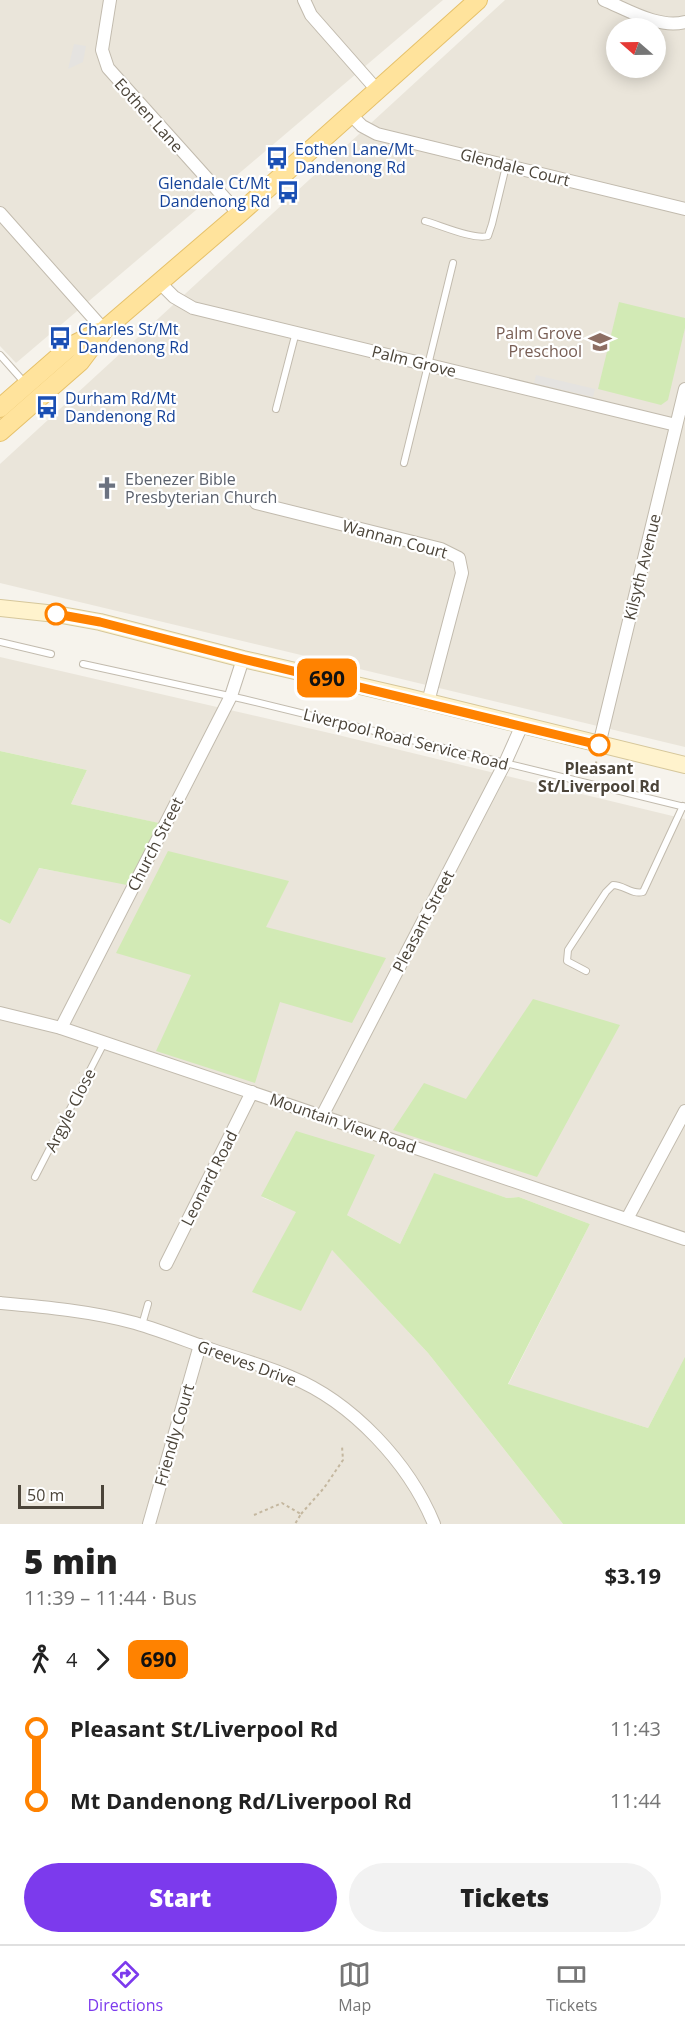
<!DOCTYPE html>
<meta charset="utf-8">
<style>
:root{--surface:#fff;--page:#f2f2f2;--text:#222;--muted:#767676;--line:#e0e0e0;--accent:#7c3aed}
body{margin:0;font-family:"Open Sans",sans-serif;background:var(--page);color:var(--text);height:100vh;display:flex;flex-direction:column;font-size:22px;white-space:nowrap}
*{box-sizing:border-box;margin:0}
p{font-size:20px;color:var(--muted)}
.icon{flex:none;width:33px;height:33px;fill:none;stroke:currentColor;stroke-width:2;stroke-linecap:round;stroke-linejoin:round}
.map{position:relative;height:1524px;overflow:hidden}
.details{display:flex;flex-direction:column;background:var(--surface);flex:1}
.details>*{flex:none}
.badge{padding:0 12px;border-radius:9px;font-size:21px;line-height:39px}
.needle{width:39px;rotate:290deg}
.tools{position:absolute;left:606px;top:18px;display:grid;gap:12px}
.tools a{display:grid;place-items:center;width:60px;height:60px;border-radius:50%;background:var(--surface);box-shadow:0 3px 15px #0003;font-size:30px}
.scale{position:absolute;left:18px;bottom:15px;width:86px;box-sizing:border-box;padding-left:6px;border:3px solid #4b4439;border-top:0;font-size:16px;line-height:21px;white-space:nowrap;color:#4b4439;-webkit-text-stroke:4px #fff;paint-order:stroke}
.map>.badge{position:absolute;translate:-50% -50%;box-shadow:0 0 0 3px #fff}
.legs{display:flex;align-items:center;gap:9px;height:66px;padding:0 24px;font-size:20px}
.legs p{margin-inline-start:auto}
.summary{display:flex;align-items:center;justify-content:space-between;height:102px;padding:0 24px}
h1{font-size:33px;font-weight:800;line-height:45px}
.primary-button{display:flex;gap:12px;margin-top:auto;padding:12px 24px}
.primary-button a{flex:1;height:69px;border-radius:36px;background:var(--accent);color:#fff;font-size:24px;font-weight:800;line-height:69px;text-align:center}
.primary-button a+a{background:var(--page);color:var(--text)}
ul{padding:0 24px;list-style:none}
li{display:flex;align-items:center;gap:21px;height:72px;font-size:22px}
li i{display:grid;place-items:center;width:9px;height:100%;margin:0 8px;background:currentColor}
li i::after{content:'';width:15px;height:15px;margin:-8px;border:4px solid;border-radius:50%;background:var(--surface)}
li p{margin-inline-start:auto}
li:first-child i{background:linear-gradient(#0000 50%,currentColor 0)}
li:last-child i{background:linear-gradient(currentColor 50%,#0000 0)}
.tabs{display:flex;justify-content:space-around;align-items:center;height:84px;border-top:2px solid var(--line);background:var(--surface);font-size:16px;color:var(--muted)}
.tabs a{display:grid;justify-items:center;gap:3px}
.tabs .active{color:var(--accent)}
.map>svg:first-child{display:block}
.residential{fill:#eae5da;fill-rule:evenodd}
.green{fill:#d2eab5}
.parking{fill:#e5e3e0}
.lines{fill:none;stroke-linecap:round;stroke-linejoin:round}
.service-casing{stroke:#c2bbae;stroke-width:8}
.minor-casing{stroke:#c2bbae;stroke-width:14}
.secondary-casing{stroke:#d6c79b;stroke-width:18}
.primary-casing{stroke:#e6c16a;stroke-width:20}
.path{stroke:#c4b79f;stroke-width:2;stroke-dasharray:3 3;stroke-linecap:butt}
.service{stroke:#fff;stroke-width:6}
.minor{stroke:#fff;stroke-width:12}
.secondary{stroke:#fff3cd;stroke-width:16}
.primary{stroke:#ffe39c;stroke-width:18}
.line-1-casing{stroke:#fff;stroke-width:14}
.line-1{stroke:#ff8200;stroke-width:9}
.stop-1-dot{fill:#fff;stroke:#ff8200;stroke-width:3}
.labels{text-anchor:middle;dominant-baseline:central;stroke-width:4.5;stroke-linejoin:round;paint-order:stroke}
.street-label{font-size:16px;fill:#4b4439;stroke:#fff}
.transit-label{font-size:16px;fill:#164399;stroke:#fff;text-anchor:start}
.education-label{font-size:16px;fill:#785e54;stroke:#fff;text-anchor:end}
.worship-label{font-size:16px;fill:#5b616d;stroke:#fff;text-anchor:start}
.stop-label{font-size:16px;font-weight:bold;fill:#4b4439;stroke:#fff}
</style>
<div class="map">
<svg width="685" height="1524" viewBox="0 0 685 1524">
<rect width="100%" height="100%" fill="#f6f3ec"/>
<g class="residential">
<polygon points="0,0 443,0 16,363 0,346"/>
<path d="M505 0H685V747L0 583V464ZM616 28H656V68H616Z"/>
<polygon points="0,657 338,735 685,819 685,1372 680,1367 648,1428 508,1385 590,1224 519,1197 507,1198 434,1174 400,1244 347,1215 261,1197 296,1211 428,1353 563,1524 0,1524 0,919 10,924 38,868 127,884 158,823 71,804 87,770 0,751"/>
</g>
<g class="green">
<polygon points="619,302 685,318 685,328 668,400 661,405 598,389"/>
<polygon points="0,751 87,770 71,804 159,823 127,885 39,868 10,924 0,919"/>
<polygon points="168,851 289,881 266,927 386,958 352,1023 280,1002 255,1083 156,1051 191,975 116,953"/>
<polygon points="533,999 620,1025 537,1177 393,1130 424,1083 466,1099"/>
<polygon points="296,1131 375,1155 347,1215 400,1244 434,1173 507,1198 519,1197 590,1224 508,1384 648,1428 685,1357 685,1524 563,1524 428,1353 332,1250 301,1311 252,1292 296,1212 261,1196"/>
</g>
<g class="parking">
<polygon points="74,44 86,46 83,62 68,69"/>
<polygon points="536,375 595,389 593,397 534,383"/>
</g>
<g class="lines">
<g class="service-casing">
<g id="service">
<path d="M425 221C440 225 473 240 488 236L492 224 506 166"/>
<polyline points="0,355 24,382"/>
<polyline points="276,409 296,332"/>
<polyline points="404,463 453,263"/>
<polyline points="0,642 51,654"/>
<polyline points="83,664 243,699 685,807"/>
<path d="M586 971 567 961 568 950 606 892 613 885C624 885 632 895 643 892L683 806"/>
<polyline points="35,1177 104,1043"/>
<polyline points="142,1325 148,1304"/>
</g>
</g>
<g class="minor-casing">
<g id="minor">
<polyline points="110,0 102,50 108,68 239,214"/>
<polyline points="304,0 311,15 377,90"/>
<path d="M604 0C628 10 659 29 685 22"/>
<polyline points="350,114 362,126 377,134 685,209"/>
<polyline points="0,213 104,330"/>
<polyline points="160,283 174,297 193,308 676,425"/>
<polyline points="256,503 441,549 459,558 462,573 428,702"/>
<polyline points="599,745 685,389"/>
<polyline points="0,1013 61,1028 685,1239"/>
<polyline points="61,1028 231,696 243,659"/>
<polyline points="322,1116 505,763 522,725"/>
<polyline points="627,1219 685,1111"/>
<polyline points="166,1264 252,1092"/>
<path d="M0 1303C45 1307 91 1311 135 1323 162 1331 187 1341 213 1350 239 1359 266 1366 291 1377 352 1402 409 1463 434 1524"/>
<polyline points="149,1524 200,1345"/>
</g>
</g>
<g class="secondary-casing">
<polyline id="secondary" points="0,608 56,614 100,622 243,659 408,697 685,765"/>
</g>
<g class="primary-casing">
<g id="primary">
<polyline points="0,408 71,346 99,332"/>
<polyline points="0,432 80,362 104,330 239,214 478,0"/>
</g>
</g>
<g class="path">
<polyline points="593,776 597,759"/>
<polyline points="301,1514 324,1488 343,1460 342,1446"/>
<polyline points="254,1515 282,1503 301,1514 295,1524"/>
</g>
<use href="#service" class="service"/>
<use href="#minor" class="minor"/>
<use href="#secondary" class="secondary"/>
<use href="#primary" class="primary"/>
</g>
<g class="lines">
<g class="line-1-casing">
<polyline id="line-1" points="56,614 100,622 243,659 599,745"/>
</g>
<use href="#line-1" class="line-1"/>
</g>
<defs>
<g id="bus-bare" transform="scale(1.8)"><path d="M-5-6H5V4H4V6H2V4H-2V6H-4V4H-5ZM-3.5-4V0h7V-4ZM-3.5 1.2v1.5H-2V1.2ZM2 1.2v1.5H3.5V1.2Z" fill="#1a4fb4" stroke="#fff" stroke-width="2.5" paint-order="stroke"/></g>
<g id="school-bare" transform="scale(1.8)"><path d="M0-5L7-2L0 1L-7-2ZM-4 1L0 2.5L4 1V4Q0 6-4 4Z" fill="#8d6e63" stroke="#fff" stroke-width="2.5" paint-order="stroke"/></g>
<g id="church-bare" transform="scale(1.8)"><path d="M-1.2-6h2.4v3.5h3.3v2.4h-3.3V6h-2.4V-.1h-3.3v-2.4h3.3Z" fill="#6b7280" stroke="#fff" stroke-width="2.5" paint-order="stroke"/></g>
</defs>
<g fill-rule="evenodd">
<use href="#bus-bare" x="277" y="158"/>
<use href="#bus-bare" x="288" y="192"/>
<use href="#bus-bare" x="60" y="338"/>
<use href="#school-bare" x="600" y="342"/>
<use href="#bus-bare" x="47" y="407"/>
<use href="#church-bare" x="107" y="488"/>
</g>
<g class="stop-1-dot">
<circle cx="56" cy="614" r="10"/>
<circle cx="599" cy="745" r="10"/>
</g>
<g class="labels">
<g class="street-label">
<text transform="translate(149 115) rotate(48)">Eothen Lane</text>
<text transform="translate(515 167) rotate(14)">Glendale Court</text>
<text transform="translate(414 361) rotate(14)">Palm Grove</text>
<text transform="translate(395 539) rotate(15)">Wannan Court</text>
<text transform="translate(642 567) rotate(-76)">Kilsyth Avenue</text>
<text transform="translate(406 739) rotate(14)">Liverpool Road Service Road</text>
<text transform="translate(155 844) rotate(-63)">Church Street</text>
<text transform="translate(423 921) rotate(-62)">Pleasant Street</text>
<text transform="translate(70 1110) rotate(-63)">Argyle Close</text>
<text transform="translate(343 1123) rotate(19)">Mountain View Road</text>
<text transform="translate(209 1178) rotate(-63)">Leonard Road</text>
<text transform="translate(247 1363) rotate(20)">Greeves Drive</text>
<text transform="translate(174 1435) rotate(-74)">Friendly Court</text>
</g>
<g class="transit-label">
<text x="295" y="149">Eothen Lane/Mt<tspan x="295" dy="18">Dandenong Rd</tspan></text>
<text x="270" y="183" text-anchor="end">Glendale Ct/Mt<tspan x="270" dy="18">Dandenong Rd</tspan></text>
<text x="78" y="329">Charles St/Mt<tspan x="78" dy="18">Dandenong Rd</tspan></text>
<text x="65" y="398">Durham Rd/Mt<tspan x="65" dy="18">Dandenong Rd</tspan></text>
</g>
<g class="education-label">
<text x="582" y="333">Palm Grove<tspan x="582" dy="18">Preschool</tspan></text>
</g>
<g class="worship-label">
<text x="125" y="479">Ebenezer Bible<tspan x="125" dy="18">Presbyterian Church</tspan></text>
</g>
<g class="stop-label">
<text x="599" y="768">Pleasant<tspan x="599" dy="18">St/Liverpool Rd</tspan></text>
</g>
</g>
</svg>
<div class="tools">
<a><svg class="needle" viewBox="-14 -14 28 28"><path d="M0-13l5 13h-10z" fill="#e53935"/><path d="M0 13l5-13h-10z" fill="#767676"/></svg></a>
</div>
<div class="scale">50 m</div>
<b class="badge" style="left:327px;top:678px;background:#ff8200;color:#111">690</b>
</div>
<section class="details">
<div class="summary"><div><h1>5 min</h1><p>11:39 – 11:44 · Bus</p></div><b>$3.19</b></div>
<div class="legs"><svg class="icon" aria-label="walk" viewBox="0 0 24 24"><circle cx="13" cy="4" r="2"/><path d="M13 8l-2 6 4 7M11 14l-3 7M7 12l3-4h3l4 4"/></svg>4<svg class="icon" aria-label="forward" viewBox="0 0 24 24"><path d="M9 5l7 7-7 7"/></svg><b class="badge" style="background:#ff8200;color:#111">690</b></div>
<ul>
<li><i style="color:#ff8200"></i><b>Pleasant St/Liverpool Rd</b><p>11:43</p></li>
<li><i style="color:#ff8200"></i><b>Mt Dandenong Rd/Liverpool Rd</b><p>11:44</p></li>
</ul>
<div class="primary-button"><a>Start</a><a>Tickets</a></div>
</section>
<nav class="tabs">
<a class="active"><svg class="icon" aria-label="directions" viewBox="0 0 24 24"><path d="M12 3l9 9-9 9-9-9zM9 14v-3h6M13 9l2 2-2 2"/></svg>Directions</a>
<a><svg class="icon" aria-label="map" viewBox="0 0 24 24"><path d="M3 6l6-2 6 2 6-2v14l-6 2-6-2-6 2zM9 4v14M15 6v14"/></svg>Map</a>
<a><svg class="icon" aria-label="tickets" viewBox="0 0 24 24"><path d="M3 7h18v10H3zM15 7v10"/></svg>Tickets</a>
</nav>
